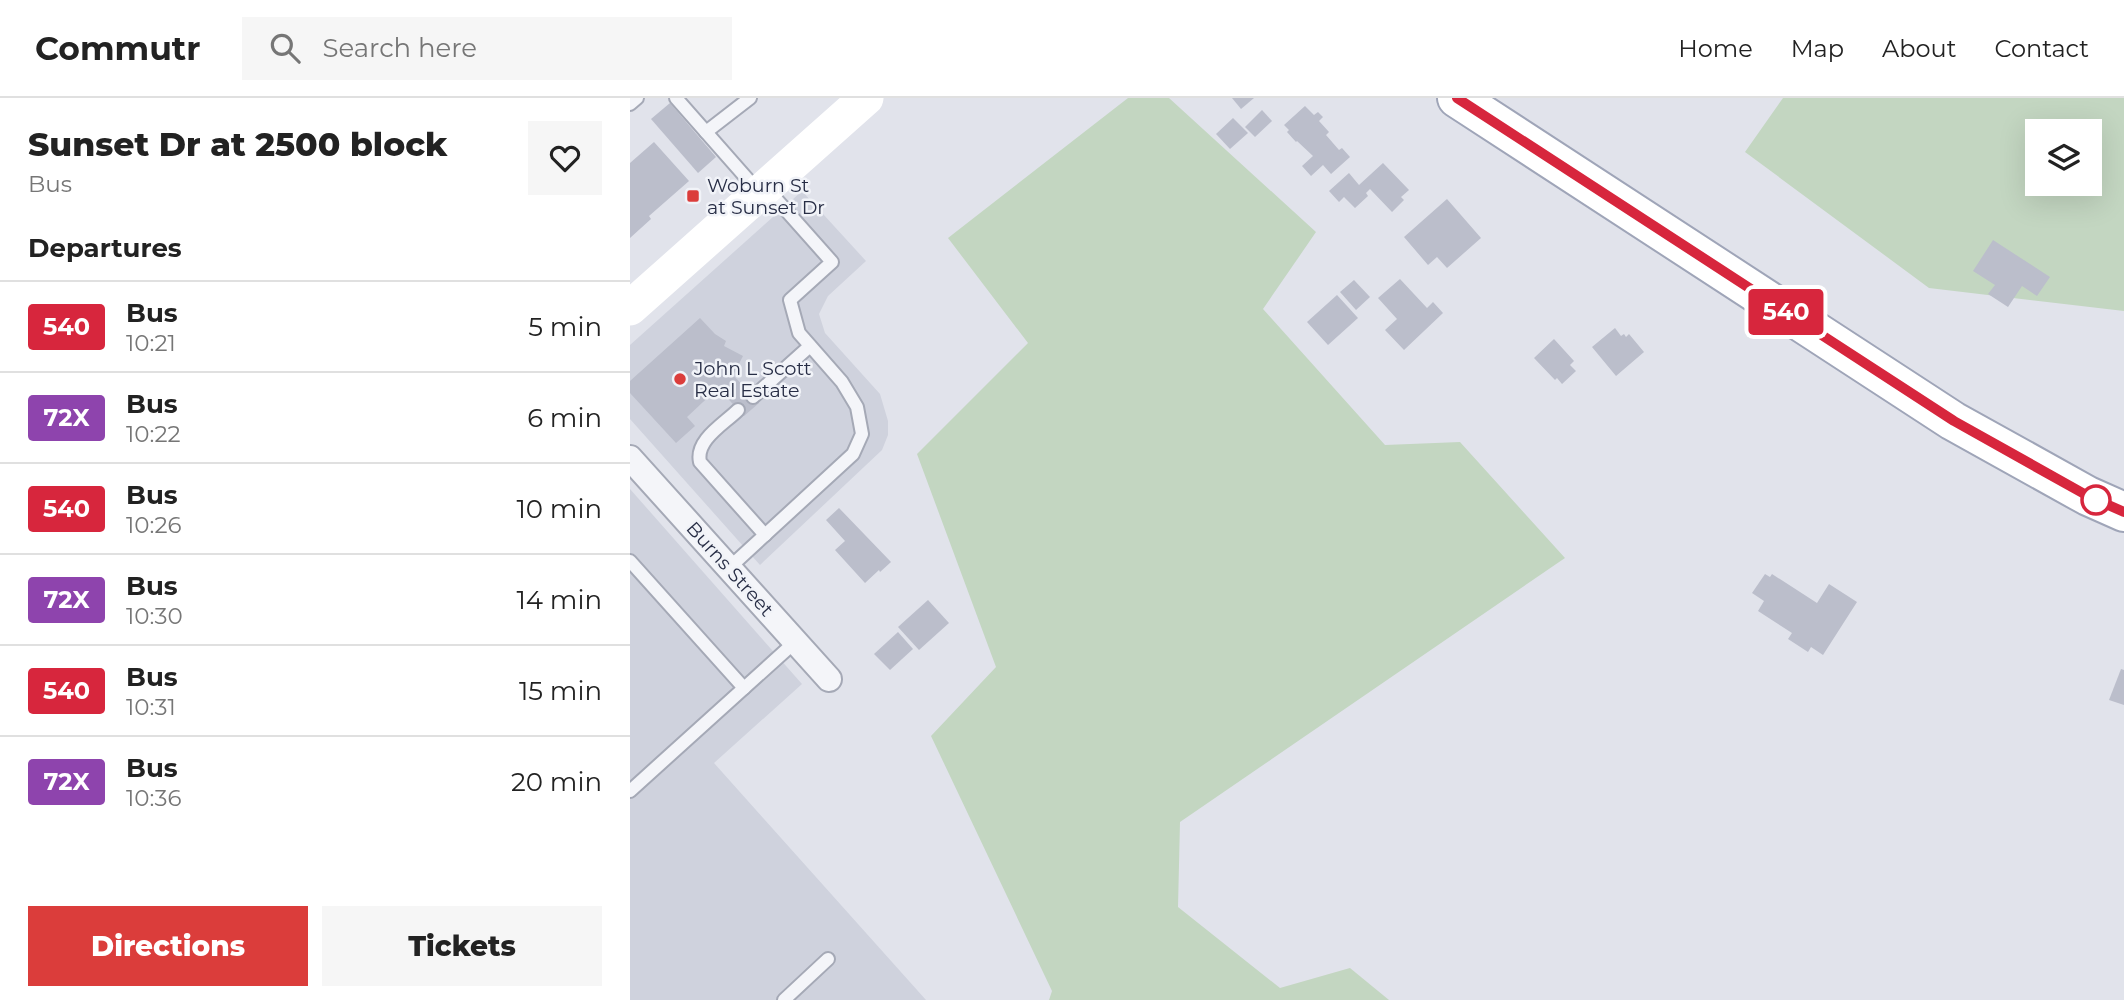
<!DOCTYPE html>
<style>
:root{--surface:#fff;--page:#f6f6f6;--text:#222;--muted:#767676;--line:#e0e0e0;--accent:#db3d3b}
body{margin:0;font-family:Montserrat,sans-serif;background:var(--page);color:var(--text);height:100vh;display:flex;flex-direction:column;font-size:26px;white-space:nowrap}
*{box-sizing:border-box;margin:0}
p{font-size:23px;color:var(--muted)}
.icon{flex:none;width:38px;height:38px;fill:none;stroke:currentColor;stroke-width:2;stroke-linecap:round;stroke-linejoin:round}
.map{position:relative;flex:1;overflow:hidden}
.panel{display:flex;flex-direction:column;background:var(--surface);width:630px}
.panel>*{flex:none}
.badge{padding:0 14px;border-radius:5px;font-size:24px;line-height:46px}
.fabs{position:absolute;left:1395px;top:21px;display:grid;gap:14px}
.fabs a{display:grid;place-items:center;width:77px;height:77px;border-radius:0px;background:var(--surface);box-shadow:0 7px 28px #0002;font-size:35px}
.map>.badge{position:absolute;translate:-50% -50%;box-shadow:0 0 0 4px #fff}
h2{padding:0 28px;font-size:26px;line-height:63px}
.round{display:grid;place-items:center;flex:none;width:74px;height:74px;border-radius:0px;background:var(--page)}
.overview{display:flex;align-items:center;justify-content:space-between;height:119px;padding:0 28px}
h1{font-size:33px;font-weight:800;line-height:52px}
.primary-button{display:flex;gap:14px;margin-top:auto;padding:14px 28px}
.primary-button a{flex:1;height:80px;border-radius:0px;background:var(--accent);color:#fff;font-size:28px;font-weight:800;line-height:80px;text-align:center}
.primary-button a+a{background:var(--page);color:var(--text)}
ul{padding:0;list-style:none}
li{display:flex;align-items:center;gap:21px;height:91px;padding:0 28px;border-top:2px solid var(--line)}
li div{flex:1}
li b{display:block;font-size:26px}
li em{font-style:normal}
li .badge{min-width:77px;font-weight:700;text-align:center}
header{display:flex;align-items:center;gap:42px;box-sizing:border-box;height:98px;padding:0 35px;background:var(--surface);border-bottom:2px solid var(--line)}
header strong{font-size:33px}
nav{display:flex;gap:38px;margin-inline-start:auto;font-size:24px}
.search{width:490px;height:63px;background:var(--page);display:flex;align-items:center;gap:18px;box-sizing:border-box;padding:0 24px;border-radius:0px;color:var(--muted);font-size:26px}
main{display:flex;flex:1;min-height:0}
.map>svg:first-child{display:block}
.built{fill:#cfd2dd}
.green{fill:#c3d6c1;fill-rule:evenodd}
.building{fill:#bbbecb}
.lines{fill:none;stroke-linecap:round;stroke-linejoin:round}
.lane-casing{stroke:#a5a9b6;stroke-width:16}
.street-casing{stroke:#a5a9b6;stroke-width:28}
.primary-casing{stroke:#9fa5b8;stroke-width:42}
.lane{stroke:#f4f5f9;stroke-width:12}
.street{stroke:#f4f5f9;stroke-width:24}
.secondary{stroke:#fff;stroke-width:35}
.primary{stroke:#fff;stroke-width:38}
.line-casing{stroke:#fff;stroke-width:16}
.line{stroke:#d7263d;stroke-width:10}
.poi-dot{fill:#db3d3b;stroke:#f1f3f8;stroke-width:2.5}
.stop-dot{fill:#fff;stroke:#d7263d;stroke-width:3.5}
.labels{text-anchor:middle;dominant-baseline:central;stroke-width:5;stroke-linejoin:round;paint-order:stroke}
.poi-label{font-size:19px;fill:#272d45;stroke:#f1f3f8;text-anchor:start}
.street-label{font-size:19px;fill:#272d45;stroke:#f1f3f8}
</style>
<header>
<strong>Commutr</strong>
<div class="search"><svg class="icon" aria-label="search" viewBox="0 0 24 24"><circle cx="10" cy="10" r="6"/><path d="M15 15l6 6"/></svg>Search here</div>
<nav><a>Home</a><a>Map</a><a>About</a><a>Contact</a></nav>
</header>
<main>
<section class="panel">
<div class="overview"><div><h1>Sunset Dr at 2500 block</h1><p>Bus</p></div><a class="round"><svg class="icon" aria-label="heart" viewBox="0 0 24 24"><path d="M12 20l-8-8c-3-5 5-10 8-4 3-6 11-1 8 4z"/></svg></a></div>
<h2>Departures</h2>
<ul>
<li><span class="badge" style="background:#d7263d;color:#fff">540</span><div><b>Bus</b><p>10:21</p></div><em>5 min</em></li>
<li><span class="badge" style="background:#8e44ad;color:#fff">72X</span><div><b>Bus</b><p>10:22</p></div><em>6 min</em></li>
<li><span class="badge" style="background:#d7263d;color:#fff">540</span><div><b>Bus</b><p>10:26</p></div><em>10 min</em></li>
<li><span class="badge" style="background:#8e44ad;color:#fff">72X</span><div><b>Bus</b><p>10:30</p></div><em>14 min</em></li>
<li><span class="badge" style="background:#d7263d;color:#fff">540</span><div><b>Bus</b><p>10:31</p></div><em>15 min</em></li>
<li><span class="badge" style="background:#8e44ad;color:#fff">72X</span><div><b>Bus</b><p>10:36</p></div><em>20 min</em></li>
</ul>
<div class="primary-button"><a>Directions</a><a>Tickets</a></div>
</section>
<div class="map">
<svg width="1494" height="902" viewBox="0 0 1494 902">
<rect width="100%" height="100%" fill="#e1e3eb"/>
<g class="built">
<polygon points="172,93 236,163 198,198 189,216 195,235 250,296 258,323 258,337 252,352 130,467 0,321 0,247"/>
<polygon points="0,391 172,586 84,665 296,902 0,902"/>
</g>
<g class="green">
<polygon points="498,0 539,0 686,134 633,211 755,347 830,344 935,460 550,724 548,809 650,890 720,870 759,902 419,902 422,893 301,638 366,569 287,356 398,245 318,140"/>
<path d="M1153 0H1494V213L1299 190 1115 54ZM1407 33H1460V86H1407Z"/>
</g>
<g class="building">
<polygon points="602,0 624,0 611,11"/>
<polygon points="40,5 86,59 68,75 21,21"/>
<polygon points="675,8 684,17 688,14 693,19 689,23 699,34 696,37 709,52 712,50 720,59 701,76 693,67 681,78 672,68 683,58 667,43 666,44 657,34 659,32 654,27"/>
<polygon points="632,12 642,23 625,39 615,29"/>
<polygon points="603,20 618,35 600,51 586,36"/>
<polygon points="24,44 59,83 19,118 21,121 0,140 0,65"/>
<polygon points="753,65 779,92 771,99 774,102 762,114 740,91 736,95 738,98 725,110 714,99 709,104 699,93 719,75 729,87"/>
<polygon points="817,101 851,140 817,170 807,159 798,167 774,139"/>
<polygon points="1363,142 1420,179 1407,198 1392,188 1378,209 1358,196 1365,187 1343,173"/>
<polygon points="770,181 797,210 803,204 813,215 774,252 755,232 767,221 748,200"/>
<polygon points="724,182 740,199 726,212 710,194"/>
<polygon points="707,197 728,220 698,247 677,224"/>
<polygon points="70,220 85,236 96,243 94,248 113,258 103,277 129,305 114,318 88,290 57,319 65,328 46,345 0,295 0,283"/>
<polygon points="985,230 991,238 994,236 996,239 999,236 1014,254 986,278 962,249"/>
<polygon points="924,241 944,263 940,267 946,273 932,286 927,280 925,282 904,260"/>
<polygon points="209,410 261,464 250,474 249,472 235,485 205,452 215,443 196,422"/>
<polygon points="1135,476 1140,479 1142,476 1187,505 1199,486 1227,504 1193,557 1181,549 1178,554 1158,541 1162,535 1128,513 1134,503 1122,495"/>
<polygon points="298,502 319,525 289,552 268,529"/>
<polygon points="268,534 283,551 260,572 244,556"/>
<polygon points="1491,571 1494,572 1494,607 1479,602"/>
</g>
<g class="lines">
<g class="lane-casing">
<g id="lane">
<polyline points="46,0 127,92"/>
<polyline points="0,6 7,0"/>
<polyline points="76,34 120,0"/>
<polyline points="123,299 180,248"/>
<path d="M108 312C94 326 65 342 70 364L135 437"/>
<polyline points="0,463 114,590"/>
<polyline points="99,470 223,356 232,336 227,309 212,284 169,235 160,202 202,164 138,92"/>
<polyline points="0,693 165,544"/>
<polyline points="154,902 198,861"/>
</g>
</g>
<g class="street-casing">
<polyline id="street" points="0,360 199,581"/>
</g>
<g class="primary-casing">
<polyline id="primary" points="827,0 1323,323 1458,398 1494,414"/>
</g>
<use href="#lane" class="lane"/>
<use href="#street" class="street"/>
<polyline class="secondary" points="0,210 236,0"/>
<use href="#primary" class="primary"/>
</g>
<g class="lines">
<g class="line-casing">
<polyline id="line" points="827,0 1324,323 1458,398 1494,414"/>
</g>
<use href="#line" class="line"/>
</g>
<g class="poi-dot">
<rect x="56" y="91" width="14" height="14" rx="3.5"/>
<circle cx="50" cy="281" r="7"/>
</g>
<circle class="stop-dot" cx="1466" cy="402" r="14"/>
<g class="labels">
<g class="poi-label">
<text x="77" y="87">Woburn St<tspan x="77" dy="22">at Sunset Dr</tspan></text>
<text x="64" y="270">John L Scott<tspan x="64" dy="22">Real Estate</tspan></text>
</g>
<g class="street-label">
<text transform="translate(100 471) rotate(48)">Burns Street</text>
</g>
</g>
</svg>
<div class="fabs">
<a><svg class="icon" aria-label="layers" viewBox="0 0 24 24"><path d="M12 4l9 5-9 5-9-5zM3 14l9 5 9-5"/></svg></a>
</div>
<b class="badge" style="left:1156px;top:214px;background:#d7263d;color:#fff">540</b>
</div>
</main>
